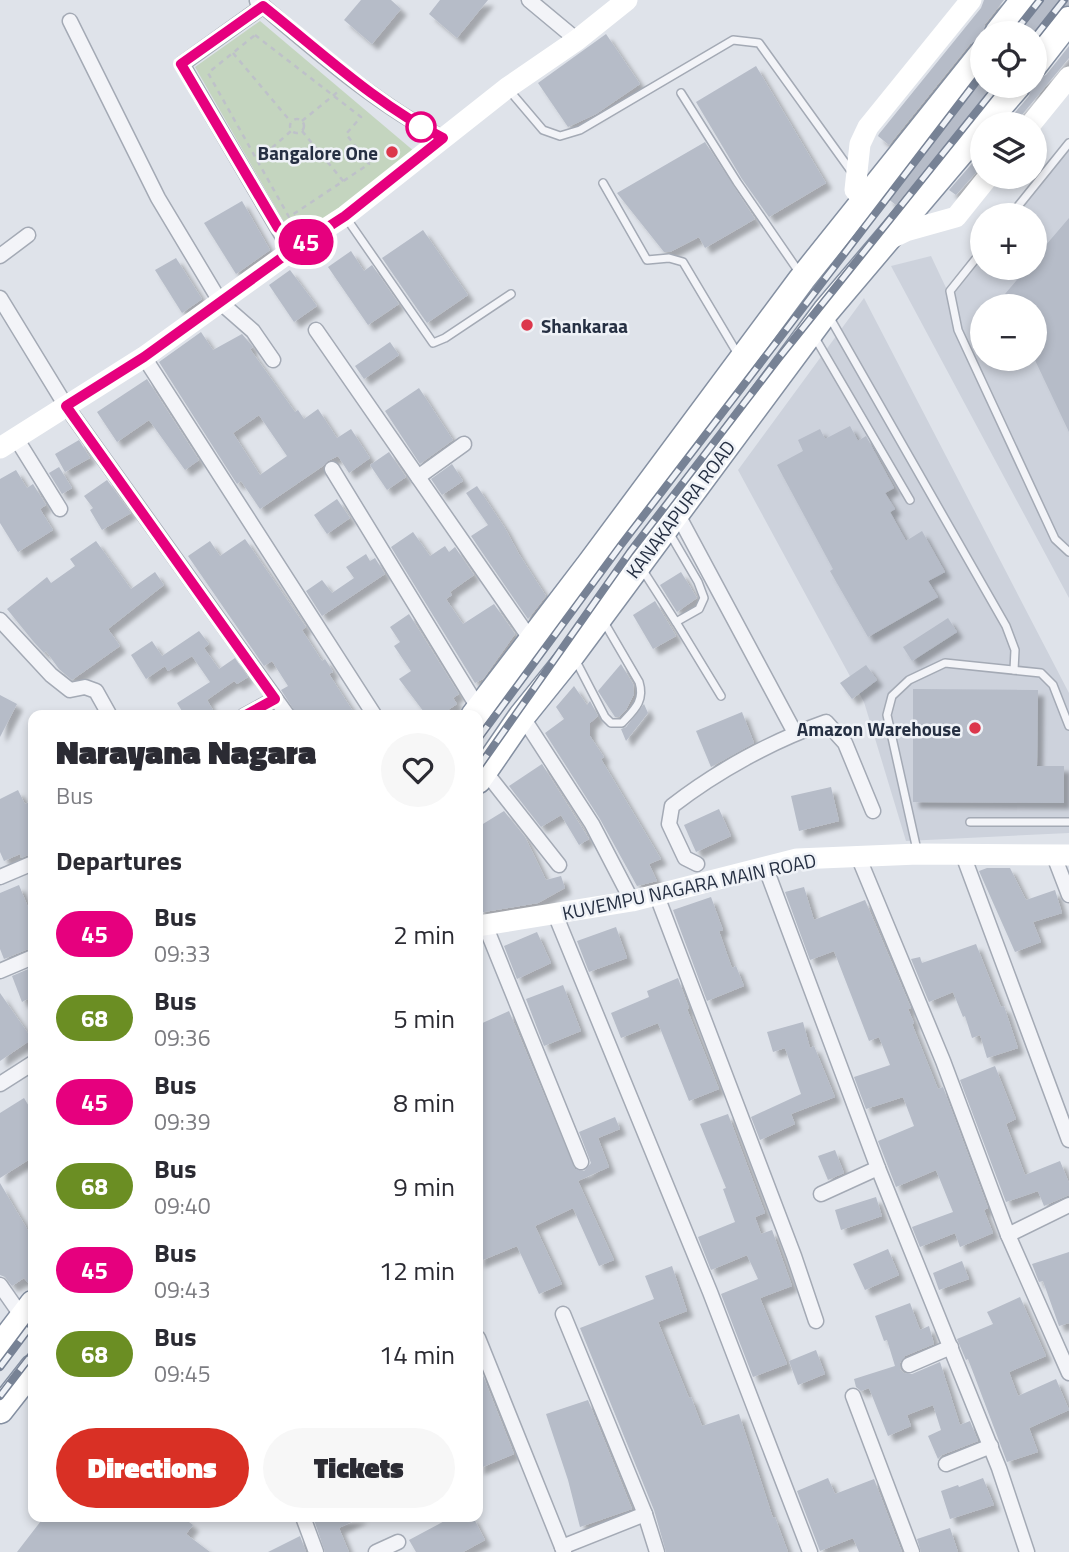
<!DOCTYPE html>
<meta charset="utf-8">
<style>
:root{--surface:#fff;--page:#f7f7f7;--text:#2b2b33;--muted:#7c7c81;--accent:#d93025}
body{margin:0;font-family:"Titillium Web",sans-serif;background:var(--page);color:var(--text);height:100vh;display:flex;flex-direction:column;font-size:26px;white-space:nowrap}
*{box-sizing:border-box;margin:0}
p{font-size:23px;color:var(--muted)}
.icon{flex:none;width:38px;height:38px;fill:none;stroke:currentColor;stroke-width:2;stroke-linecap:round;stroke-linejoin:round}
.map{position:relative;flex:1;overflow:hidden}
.drawer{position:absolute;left:28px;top:710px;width:455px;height:812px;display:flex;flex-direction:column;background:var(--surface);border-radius:14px;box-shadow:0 4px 10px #0003}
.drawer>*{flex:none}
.badge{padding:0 14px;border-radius:23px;font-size:24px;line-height:46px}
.controls{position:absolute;left:970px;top:21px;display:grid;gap:14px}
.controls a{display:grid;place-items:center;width:77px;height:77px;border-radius:50%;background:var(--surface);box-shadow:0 4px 10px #0003;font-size:35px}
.map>.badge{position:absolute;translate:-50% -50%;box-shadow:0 0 0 4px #fff}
h2{padding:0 28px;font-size:26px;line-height:63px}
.round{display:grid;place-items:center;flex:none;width:74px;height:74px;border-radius:37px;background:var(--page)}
.headline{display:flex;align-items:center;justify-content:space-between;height:119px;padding:0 28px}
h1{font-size:33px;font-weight:800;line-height:52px}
.action{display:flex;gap:14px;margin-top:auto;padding:14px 28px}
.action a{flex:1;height:80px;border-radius:42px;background:var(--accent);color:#fff;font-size:28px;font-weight:800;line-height:80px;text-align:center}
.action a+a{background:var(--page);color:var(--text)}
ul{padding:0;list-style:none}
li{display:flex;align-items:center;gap:21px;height:84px;padding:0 28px}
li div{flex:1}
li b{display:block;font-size:26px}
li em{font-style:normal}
li .badge{min-width:77px;font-weight:700;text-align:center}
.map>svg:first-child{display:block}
.built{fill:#cdd2dc;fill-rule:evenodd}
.green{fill:#c4d5bf}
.building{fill:#b6bcc8;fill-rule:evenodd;filter:url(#shadow)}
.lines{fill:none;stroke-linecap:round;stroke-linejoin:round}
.lane-casing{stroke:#a4aab5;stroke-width:10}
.street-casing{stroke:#a4aab5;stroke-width:17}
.highway-casing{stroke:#8590a2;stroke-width:29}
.path{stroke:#bec1c9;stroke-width:2.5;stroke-dasharray:5 5;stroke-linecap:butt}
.lane{stroke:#f3f4f8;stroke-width:7}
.street{stroke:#f3f4f8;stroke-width:14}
.secondary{stroke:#fff;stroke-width:21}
.highway{stroke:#fff;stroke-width:26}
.rail-casing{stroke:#778295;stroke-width:8}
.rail{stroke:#eff2f7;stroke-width:5;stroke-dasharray:16;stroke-linecap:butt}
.line-casing{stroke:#fff;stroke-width:16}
.line{stroke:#e6007e;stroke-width:10}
.stop-dot{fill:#fff;stroke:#e6007e;stroke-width:3.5}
.poi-dot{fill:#dc374c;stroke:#eff2f7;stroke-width:2.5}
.labels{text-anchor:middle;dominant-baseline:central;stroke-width:5;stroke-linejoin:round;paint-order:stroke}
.poi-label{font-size:19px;font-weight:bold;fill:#263043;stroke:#eff2f7;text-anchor:end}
.street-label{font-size:19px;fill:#263043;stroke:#eff2f7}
</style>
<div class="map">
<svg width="1069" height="1552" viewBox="0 0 1069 1552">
<defs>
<filter id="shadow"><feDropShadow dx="6" dy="6" stdDeviation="2" flood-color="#0004"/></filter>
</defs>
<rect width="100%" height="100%" fill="#dfe3ea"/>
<g class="built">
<path d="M1069 143V598L891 266 931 256 948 292 982 251V268H1034V215H1011ZM982 306H1034V359H982Z"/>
<polygon points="864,298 1069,693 1069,833 906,841 864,702 738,470"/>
</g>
<polygon class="green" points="260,21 415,152 295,241 195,67"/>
<g class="building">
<polygon points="361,0 391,0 401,9 372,44 344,20"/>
<polygon points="440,0 488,0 457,38 429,14"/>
<polygon points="984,0 1004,0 985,24 982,39 970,44 889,145 878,136 879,134 981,8"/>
<polygon points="1039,0 1069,0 1069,5 1057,10 1034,39 1034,33 1018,33 1036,10"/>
<polygon points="606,34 640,84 596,114 568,127 538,83"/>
<polygon points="1069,46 1069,58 1021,116 1018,124 1005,124 1029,96 1034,80 1046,75"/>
<polygon points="756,66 826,183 769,217 742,179 696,102"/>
<polygon points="982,80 982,86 996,86 896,205 887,198"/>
<polygon points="705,142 755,219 705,248 699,237 670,252 664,252 617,193"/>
<polygon points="982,152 982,166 956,195 949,190"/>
<polygon points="242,201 270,250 236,274 204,223"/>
<polygon points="1069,218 1069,432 1034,358 1034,306 1020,306 1005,294 1027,268 1034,268 1034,259"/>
<polygon points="423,230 468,295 427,323 382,258"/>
<polygon points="351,251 364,271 372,265 399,304 368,325 328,267"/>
<polygon points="176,258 202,299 182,313 155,270"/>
<polygon points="290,270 317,306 294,322 269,285"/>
<path d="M201 332 213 350 242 334 253 347 250 349 295 412 298 410 304 419 318 409 337 438 351 429 370 458 349 473 338 456 328 461 323 466 260 509 241 481 237 484 159 362ZM259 415 287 456 260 475 233 433Z"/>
<polygon points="390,342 399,355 364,379 355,366"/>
<polygon points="147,379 199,460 185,470 149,420 117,442 97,412"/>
<polygon points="419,388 453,440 420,464 385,411"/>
<polygon points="850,426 858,441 866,436 894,488 885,493 895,509 890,512 906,541 922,531 945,572 928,581 938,597 868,637 830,571 833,569 777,465 803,451 798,440 820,429 825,439"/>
<polygon points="79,440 90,458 65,472 55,454"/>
<polygon points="389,452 406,477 387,490 370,465"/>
<polygon points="452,464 463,481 442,495 431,479"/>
<polygon points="59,467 72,488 62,494 49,473"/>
<polygon points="16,470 27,488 33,484 46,505 40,509 53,530 18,552 0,523 0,479"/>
<polygon points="107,480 131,513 102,530 90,510 93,508 84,496"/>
<polygon points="477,486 505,528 519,554 546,596 528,619 471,536 488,525 466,493"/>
<polygon points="337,499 350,518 327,534 314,515"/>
<polygon points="413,532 430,556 445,546 449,552 455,547 474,575 450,592 452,595 446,599 463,624 494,604 515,634 483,679 475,683 391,547"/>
<polygon points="245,539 306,627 302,630 322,661 325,659 333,672 329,674 356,716 298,716 281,690 288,686 272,661 264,666 188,556 210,541 220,556"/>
<polygon points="96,541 131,589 155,572 164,585 108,629 120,646 72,680 59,669 46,651 44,653 33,641 7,609 47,577 51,583 75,566 70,559"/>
<polygon points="366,554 370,561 375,558 385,574 322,616 306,591 322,580 332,593 354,578 346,567"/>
<polygon points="681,572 697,598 677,612 660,585"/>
<polygon points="655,601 676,636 653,649 633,615"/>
<polygon points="409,614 459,694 453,698 457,704 439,716 427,716 399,679 411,671 394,646 400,642 390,627"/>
<polygon points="948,618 957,632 912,661 903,647"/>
<polygon points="199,631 209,644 204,648 219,669 235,658 248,677 237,684 234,681 207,700 213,710 204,716 185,716 177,703 210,682 192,656 168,671 165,666 146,679 131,655 152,641 162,656"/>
<polygon points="621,664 633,684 634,694 626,710 619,717 615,717 598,691"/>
<polygon points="866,665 877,680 852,699 840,683"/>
<polygon points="574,686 587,705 590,701 598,716 590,723 590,736 604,757 601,759 661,859 649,864 657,881 637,886 600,819 545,733 564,719 556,707"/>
<polygon points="913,689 1038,690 1037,766 1064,766 1064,803 913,802"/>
<polygon points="0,695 17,704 0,737"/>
<polygon points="644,704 648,713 626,741 621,729 626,727"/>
<polygon points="742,712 754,743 711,767 696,731"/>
<polygon points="542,764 589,839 579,845 561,815 541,827 509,786"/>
<polygon points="831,787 839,821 799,831 791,796"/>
<polygon points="18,790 25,804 33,800 33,853 21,858 20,854 4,861 0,852 0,799"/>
<polygon points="719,809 731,836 696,852 684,825"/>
<polygon points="504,811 525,837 546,880 561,876 565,888 538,903 478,913 478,827"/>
<polygon points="987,868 1010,868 1026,900 1055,890 1062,913 1033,922 1041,942 1015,952 979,871"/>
<polygon points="19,885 30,912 33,910 33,947 4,959 0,949 0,893"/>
<polygon points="804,887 814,920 865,900 911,1008 908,1009 914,1023 912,1024 938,1089 943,1087 988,1208 984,1210 993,1233 960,1247 955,1233 920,1247 912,1227 953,1212 936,1170 896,1187 878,1141 914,1126 903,1097 866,1109 854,1077 890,1065 879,1037 869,1041 834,951 810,960 785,892"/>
<polygon points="711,897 723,930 719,931 732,968 736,966 744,986 707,1001 673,910"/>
<polygon points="616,927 627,958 589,972 577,941"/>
<polygon points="537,932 551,963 517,979 504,946"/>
<polygon points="976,944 1001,1007 1004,1006 1018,1048 987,1058 980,1035 972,1038 965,1016 963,1017 953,992 929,1002 911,959 920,957 922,963"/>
<polygon points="33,967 33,996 22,1002 12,976"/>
<polygon points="678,978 689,1008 687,1009 719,1089 689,1101 658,1023 621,1038 611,1013 649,997 647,991"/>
<polygon points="563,985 581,1031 544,1046 526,999"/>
<polygon points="0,993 32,1039 0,1061"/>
<polygon points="509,1011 575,1169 584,1171 591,1163 579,1132 615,1117 620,1129 598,1138 609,1167 578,1181 614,1260 599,1266 573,1208 535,1226 562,1284 539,1294 517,1246 478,1262 478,1025"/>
<polygon points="803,1022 810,1048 814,1046 835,1097 791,1114 795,1124 760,1140 751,1117 801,1094 785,1048 773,1052 767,1032"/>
<polygon points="995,1066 1016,1119 1006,1124 1025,1175 1060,1161 1069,1183 1069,1195 1044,1206 1038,1191 1006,1202 960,1080"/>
<polygon points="24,1098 33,1113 33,1157 0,1178 0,1113"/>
<polygon points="728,1114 765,1213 755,1217 761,1234 772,1230 792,1286 760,1298 787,1364 753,1377 721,1294 758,1279 747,1255 711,1270 698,1237 735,1222 723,1189 726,1188 700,1124"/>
<polygon points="835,1150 844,1173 828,1180 818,1156"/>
<polygon points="0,1183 33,1239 33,1289 24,1278 12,1286 5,1277 0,1275"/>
<polygon points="876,1197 882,1216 841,1230 835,1210"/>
<polygon points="888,1249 899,1275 865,1290 853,1264"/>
<polygon points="1069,1252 1069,1323 1059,1326 1043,1281 1039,1282 1032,1264"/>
<polygon points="962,1261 969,1279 939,1290 933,1273"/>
<polygon points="672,1266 687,1311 658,1322 689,1398 691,1397 702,1426 739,1414 773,1518 775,1517 788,1552 666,1552 654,1510 580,1328 654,1299 645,1276"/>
<polygon points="1020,1297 1046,1356 1009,1372 1018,1396 1056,1379 1069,1410 1029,1428 1038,1452 1007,1462 968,1359 966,1360 957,1339 993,1324 987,1312"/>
<polygon points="910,1303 920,1330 929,1326 934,1344 905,1356 900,1363 900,1369 904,1373 912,1374 940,1362 960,1425 970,1421 978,1441 942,1455 938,1459 928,1436 941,1430 933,1405 907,1415 911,1426 888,1436 869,1388 861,1391 856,1387 854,1379 895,1366 887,1340 884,1341 875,1316"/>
<polygon points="816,1350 825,1374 798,1385 789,1361"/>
<polygon points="478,1363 514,1454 478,1469"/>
<polygon points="588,1400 632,1509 580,1527 568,1480 546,1414"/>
<polygon points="828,1478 835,1494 874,1479 902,1552 859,1552 853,1538 820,1551 797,1491"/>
<polygon points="983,1478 994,1505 950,1519 941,1491 958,1485 959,1487"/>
<polygon points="44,1517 182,1517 193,1525 186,1534 210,1552 17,1552"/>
<polygon points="313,1517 362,1517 339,1528 349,1552 325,1552"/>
<polygon points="452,1517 473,1517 485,1540 463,1552 416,1552 409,1540"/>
<polygon points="950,1528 958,1552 921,1552 917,1539"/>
<polygon points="300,1536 306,1552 268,1552"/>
</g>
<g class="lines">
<g class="lane-casing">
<g id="lane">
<polyline points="509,90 543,130 560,136 580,130 733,40 759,43 851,171"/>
<polyline points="681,93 737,182 799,272"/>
<polyline points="603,183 647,260 669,258 683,262 739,356"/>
<polyline points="1011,215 1069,143"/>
<polyline points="347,219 433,343 445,338 511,294"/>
<polyline points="982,251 950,291 958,330 1055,539 1069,552"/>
<polyline points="830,318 1006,626 1015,650 1014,670"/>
<polyline points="814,336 910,500"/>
<polyline points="642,569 676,622 699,609 704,598 698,582 670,534"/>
<polyline points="676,622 721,696"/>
<path d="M576 661 605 717 611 723H622C634 710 645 701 639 682L604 622"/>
<polyline points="970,822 1069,822"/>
<polyline points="917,850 887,715 892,696 909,680 945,663 1041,673 1053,685 1069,726"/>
</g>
</g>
<g class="street-casing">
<g id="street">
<polyline points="529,0 577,40"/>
<path d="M257 1C314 49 377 105 443 138"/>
<polyline points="263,6 182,64 291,251"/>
<polyline points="70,21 158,198 221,303 253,331 273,360"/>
<polyline points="0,256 28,235"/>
<polyline points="0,298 66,406 288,716"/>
<polyline points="316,330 531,640"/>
<polyline points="144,357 375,716"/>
<polyline points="16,438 60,509"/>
<polyline points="332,469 479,709"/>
<polyline points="418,477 464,444"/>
<polyline points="677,513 795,733"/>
<polyline points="0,620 51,675 70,690 85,687 96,691 110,716"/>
<polyline points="244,716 275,699"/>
<polyline points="522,716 592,824 632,901"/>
<polyline points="484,770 559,865"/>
<polyline points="963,855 1069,1140"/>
<polyline points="858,856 943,1061 1008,1235"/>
<polyline points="1054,856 1069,895"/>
<path d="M697 864 685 858 669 824 672 806C717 771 772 741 826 722L845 743 873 811"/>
<polyline points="765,866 878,1168 999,1468 1027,1552"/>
<polyline points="0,877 33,863"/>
<polyline points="657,896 794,1256 816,1321"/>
<polyline points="555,914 710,1292 810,1552"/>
<polyline points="485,925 581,1162"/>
<polyline points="0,971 33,957"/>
<polyline points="0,1084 33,1063"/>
<polyline points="821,1194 878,1168"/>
<polyline points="1069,1205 1008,1235 1069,1373"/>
<polyline points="0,1285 23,1318"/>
<polyline points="563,1314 645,1514 657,1552"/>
<polyline points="478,1338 564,1552"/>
<polyline points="909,1365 951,1347"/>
<polyline points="853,1396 912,1552"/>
<polyline points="946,1464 991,1446"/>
<polyline points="303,1517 316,1552"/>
<polyline points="562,1547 645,1514"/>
<polyline points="376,1552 398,1542"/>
</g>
</g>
<g class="highway-casing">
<g id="highway">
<polyline points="998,33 1024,0"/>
<polyline points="1034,65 1069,20"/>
<polyline points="984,124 1017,86"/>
<polyline points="474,716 591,563 802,279 982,54"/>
<polyline points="478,780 522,716 572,654 826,311 982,127"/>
<polyline points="0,1347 33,1304"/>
<polyline points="0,1410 33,1368"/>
</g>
</g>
<g class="path">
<polygon points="255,35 361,117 346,134 369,164 289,217 208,73"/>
<polyline points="233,53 291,122"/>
<circle cx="297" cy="126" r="7"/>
<polyline points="302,121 340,90"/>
<polyline points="302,131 344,182"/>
<polyline points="257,161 291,131"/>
</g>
<use href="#lane" class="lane"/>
<use href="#street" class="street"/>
<g class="secondary">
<polyline points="1031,124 1069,77"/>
<polyline points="865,200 855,190 860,144 868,127 971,0"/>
<polyline points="887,240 906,231 956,217 988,177"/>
<polyline points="0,448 144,357 291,251 345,216 507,88 577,40 627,0"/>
<polyline points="478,926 632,901 797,859 918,854 1069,855"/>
</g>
<use href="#highway" class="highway"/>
<g class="rail-casing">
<g id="rail">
<polyline points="1014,33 1040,0"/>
<polyline points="1034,38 1064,0"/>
<polyline points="478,739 621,545 982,74"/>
<polyline points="478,768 630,552 778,359 997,86"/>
<polyline points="0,1367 33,1323"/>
<polyline points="0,1396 33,1353"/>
</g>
</g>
<use href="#rail" class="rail"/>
</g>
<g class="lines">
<g class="line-casing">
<path id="line" d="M244 716 275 699 66 406 144 357 291 251 345 216 443 138C377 105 321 52 263 6L181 64 278 228"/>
</g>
<use href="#line" class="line"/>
</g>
<circle class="stop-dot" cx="421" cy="127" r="14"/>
<g class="poi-dot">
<circle cx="392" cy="152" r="7"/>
<circle cx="527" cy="325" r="7"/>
<circle cx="975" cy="728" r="7"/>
</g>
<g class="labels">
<g class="poi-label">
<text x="378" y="152">Bangalore One</text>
<text x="541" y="325" text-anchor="start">Shankaraa</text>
<text x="961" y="728">Amazon Warehouse</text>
</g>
<g class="street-label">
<text transform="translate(680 509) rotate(-53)">KANAKAPURA ROAD</text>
<text transform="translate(689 886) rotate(-12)">KUVEMPU NAGARA MAIN ROAD</text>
</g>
</g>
</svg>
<div class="controls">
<a><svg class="icon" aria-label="locate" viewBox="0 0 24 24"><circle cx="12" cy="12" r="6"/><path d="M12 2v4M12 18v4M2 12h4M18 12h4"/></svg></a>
<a><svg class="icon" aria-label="layers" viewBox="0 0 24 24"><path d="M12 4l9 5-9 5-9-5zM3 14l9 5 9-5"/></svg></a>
<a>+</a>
<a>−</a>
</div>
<b class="badge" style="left:306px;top:242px;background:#e6007e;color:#fff">45</b>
<section class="drawer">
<div class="headline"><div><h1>Narayana Nagara</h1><p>Bus</p></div><a class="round"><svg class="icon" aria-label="heart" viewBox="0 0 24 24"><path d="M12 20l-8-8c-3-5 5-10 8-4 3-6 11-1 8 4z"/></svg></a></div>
<h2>Departures</h2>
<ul>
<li><span class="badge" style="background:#e6007e;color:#fff">45</span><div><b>Bus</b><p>09:33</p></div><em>2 min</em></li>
<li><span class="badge" style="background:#6b8e23;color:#fff">68</span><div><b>Bus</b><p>09:36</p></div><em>5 min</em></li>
<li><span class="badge" style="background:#e6007e;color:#fff">45</span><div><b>Bus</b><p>09:39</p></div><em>8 min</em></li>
<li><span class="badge" style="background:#6b8e23;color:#fff">68</span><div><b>Bus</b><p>09:40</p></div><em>9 min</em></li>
<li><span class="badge" style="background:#e6007e;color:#fff">45</span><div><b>Bus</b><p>09:43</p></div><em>12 min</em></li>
<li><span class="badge" style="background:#6b8e23;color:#fff">68</span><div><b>Bus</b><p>09:45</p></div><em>14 min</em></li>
</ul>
<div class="action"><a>Directions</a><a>Tickets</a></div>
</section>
</div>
